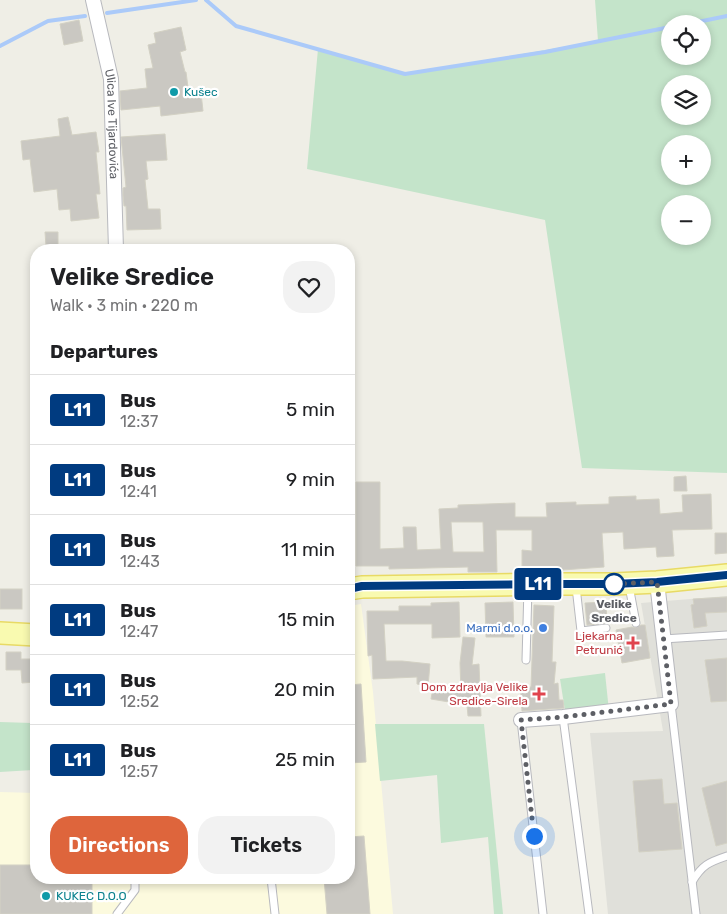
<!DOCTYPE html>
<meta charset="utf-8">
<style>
:root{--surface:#fff;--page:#f2f2f2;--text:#202124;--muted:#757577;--line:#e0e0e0;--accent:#de653c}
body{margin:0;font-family:Rubik,sans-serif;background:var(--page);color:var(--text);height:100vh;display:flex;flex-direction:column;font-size:19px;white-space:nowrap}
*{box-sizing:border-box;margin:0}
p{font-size:16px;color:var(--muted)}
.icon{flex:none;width:28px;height:28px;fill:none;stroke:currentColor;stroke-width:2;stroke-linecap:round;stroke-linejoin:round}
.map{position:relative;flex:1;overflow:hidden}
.drawer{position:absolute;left:30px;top:244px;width:325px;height:640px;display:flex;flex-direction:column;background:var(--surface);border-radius:20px;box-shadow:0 2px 8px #0003}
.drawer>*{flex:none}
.badge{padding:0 10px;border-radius:4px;font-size:18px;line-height:32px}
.buttons{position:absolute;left:661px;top:15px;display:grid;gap:10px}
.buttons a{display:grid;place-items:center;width:50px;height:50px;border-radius:50%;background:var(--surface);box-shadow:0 2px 8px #0003;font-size:25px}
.you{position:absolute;width:25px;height:25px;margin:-12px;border:4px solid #fff;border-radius:50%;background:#1a73e8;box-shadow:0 0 0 8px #1a73e833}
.map>.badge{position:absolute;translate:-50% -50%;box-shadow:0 0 0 2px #fff}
h2{padding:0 20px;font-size:19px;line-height:45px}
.round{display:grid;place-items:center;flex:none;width:52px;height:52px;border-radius:20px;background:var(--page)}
.head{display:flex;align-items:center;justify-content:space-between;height:85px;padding:0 20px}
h1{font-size:24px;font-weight:600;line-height:38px}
.primary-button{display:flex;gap:10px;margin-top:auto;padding:10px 20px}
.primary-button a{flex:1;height:58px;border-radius:20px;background:var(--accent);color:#fff;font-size:20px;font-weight:600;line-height:58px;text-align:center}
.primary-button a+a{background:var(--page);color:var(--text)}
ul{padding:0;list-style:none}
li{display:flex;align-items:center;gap:15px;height:70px;padding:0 20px;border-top:1px solid var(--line)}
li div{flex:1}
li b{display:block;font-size:19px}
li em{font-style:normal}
li .badge{min-width:55px;font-weight:700;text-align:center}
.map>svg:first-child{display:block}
.commercial{fill:#fcfade}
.industrial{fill:#e0e0da}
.green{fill:#c4e4ca;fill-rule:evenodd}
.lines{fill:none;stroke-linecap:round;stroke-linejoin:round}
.stream{stroke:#abcaf9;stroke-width:4}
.building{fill:#cac8c2;stroke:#d3d1c4;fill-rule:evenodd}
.service-casing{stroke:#b8b9be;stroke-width:9}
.minor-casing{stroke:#b8b9be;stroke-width:16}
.primary-casing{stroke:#e8da65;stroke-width:24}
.service{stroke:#fff;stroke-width:7}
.minor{stroke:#fff;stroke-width:14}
.primary{stroke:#f9fab0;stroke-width:21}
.line-casing{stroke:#fff;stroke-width:11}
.line{stroke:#003b80;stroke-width:8}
.walk{stroke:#5d5f65;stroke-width:5;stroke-dasharray:0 9}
.culture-dot{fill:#0f9aa8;stroke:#fff;stroke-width:2}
.stop-dot{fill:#fff;stroke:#003b80;stroke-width:2.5}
.shop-dot{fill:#3f7fe0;stroke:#fff;stroke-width:2}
.health-dot{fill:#e0444e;stroke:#fff;stroke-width:2}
.labels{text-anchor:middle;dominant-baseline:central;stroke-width:4.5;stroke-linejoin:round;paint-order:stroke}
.culture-label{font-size:12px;fill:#0d838f;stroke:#fff;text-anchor:start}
.street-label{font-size:12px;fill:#5d5f65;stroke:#fff}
.stop-label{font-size:12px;font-weight:bold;fill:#5d5f65;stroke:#fff}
.shop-label{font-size:12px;fill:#366cbe;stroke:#fff;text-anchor:end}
.health-label{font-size:12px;fill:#be3a42;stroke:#fff;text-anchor:end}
</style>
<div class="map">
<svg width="727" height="914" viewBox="0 0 727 914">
<rect width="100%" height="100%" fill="#efeee6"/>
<polygon class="commercial" points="361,604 373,692 393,914 0,914 0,792 36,793 36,878 349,878 349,606"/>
<polygon class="industrial" points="727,596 727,914 608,914 590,733 663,731 641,603"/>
<g class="green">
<path d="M595 0H727V473L582 468 545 220 307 169 318 49 405 74 598 41ZM670 24H702V56H670ZM670 84H702V116H670ZM670 144H702V176H670ZM670 204H702V236H670Z"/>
<polygon points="605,673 609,711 566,717 560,679"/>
<polygon points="0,722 32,723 33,770 0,772"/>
<polygon points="375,724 484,724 503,914 494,914 488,837 441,843 437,775 380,781"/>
</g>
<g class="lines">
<g class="stream">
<polyline points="206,0 236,26 405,74 545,52 670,27"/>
<polyline points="107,13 196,0"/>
<polyline points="688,24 727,16"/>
<polyline points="0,46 48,21 85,16"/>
</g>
</g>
<g class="building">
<polygon points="79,20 83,41 64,45 60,24"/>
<polygon points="181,27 186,50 180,52 185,72 186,72 189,95 201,93 203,111 161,116 160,106 121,110 120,91 147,88 145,69 153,68 148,45 156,43 154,33"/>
<polygon points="68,117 72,135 96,132 99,152 96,152 100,194 96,194 99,218 71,221 70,209 59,210 57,189 34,192 30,159 23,160 21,141 60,136 58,119"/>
<polygon points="165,134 167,160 146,161 148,179 145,180 148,209 160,209 161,229 127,230 126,206 124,206 123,195 123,188 126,187 121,137"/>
<polygon points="45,232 58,232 58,245 46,246"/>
<polygon points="686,476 687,491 674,491 674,477"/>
<path d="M356 482H380V549L404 548 403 527H416L417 550 441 549 439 509 458 508V505L515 503V517H547L546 503 576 502V505L609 504V497L636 496V500L659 499 660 514 683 512 682 495 711 494 712 529 672 530 674 556 657 557 656 547 624 549 623 532 602 533 604 567 548 571 522 570V550L532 551V530H496L497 572H468V567L389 569V566H356ZM451 522H483L484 552H453Z"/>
<polygon points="715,533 727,533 727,553 715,554"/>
<rect x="0" y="589" width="22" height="20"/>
<polygon points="727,597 727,612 705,613 707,626 694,628 691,605 694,604 693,599"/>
<polygon points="459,602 460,637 432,638 432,624 384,624 386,661 402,661 430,664 428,686 417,684 417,677 373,679 372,655 368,656 367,611 399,611 399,606 431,606 431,603"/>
<polygon points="513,602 514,637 486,637 485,603"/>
<polygon points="606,602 607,623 587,625 585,603"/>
<polygon points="534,605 554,606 552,662 556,662 554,684 558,683 559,700 563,700 564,708 522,711 520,687 531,687"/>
<polygon points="641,625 645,625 650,658 622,663 616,630 632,627 636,628"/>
<polygon points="463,637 475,638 472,665 479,664 481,716 468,716 467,705 431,699 433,688 461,693 460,663"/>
<polygon points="6,652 21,652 21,659 36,659 36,682 22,683 21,670 6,670"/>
<polygon points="727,658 727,701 711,702 705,660"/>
<polygon points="361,684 366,762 349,763 349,685"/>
<polygon points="662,779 664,804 677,803 682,849 639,852 633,781"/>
<polygon points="727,781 727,843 716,846 702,788"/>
<polygon points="364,836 370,914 327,914 324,878 349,878 349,837"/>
<polygon points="0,865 36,865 36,878 92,878 92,914 0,914"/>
</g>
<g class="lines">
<g class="service-casing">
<g id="service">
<polyline points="629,586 636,623"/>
<polyline points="576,587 581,631 606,628"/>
<polyline points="663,639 727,635"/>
<polyline points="526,660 528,587"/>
<polyline points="671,704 696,914"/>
<polyline points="563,717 589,914"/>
<polyline points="521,720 543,914"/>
<polyline points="271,878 275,914"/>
<path d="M692 882C702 865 709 862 727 856"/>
<polyline points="117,914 135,890 135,878"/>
</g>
</g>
<g class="minor-casing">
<g id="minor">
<path id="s1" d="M93 0 111 79 116 250"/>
<polyline points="521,720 563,717 671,704 657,582"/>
</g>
</g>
<g class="primary-casing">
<g id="primary">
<polyline points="349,589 362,587 551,584 614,584 657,582 727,575"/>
<polyline points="0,633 36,635"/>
</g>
</g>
<use href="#service" class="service"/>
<use href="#minor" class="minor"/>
<use href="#primary" class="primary"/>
</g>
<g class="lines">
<g class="line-casing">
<polyline id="line" points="349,589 362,586 551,584 614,584 657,582 727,575"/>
</g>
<use href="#line" class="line"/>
<polyline class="walk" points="534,836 521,720 563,717 671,704 657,582 614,584"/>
</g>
<g class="culture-dot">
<circle cx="174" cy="92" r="5"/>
<circle cx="46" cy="896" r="5"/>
</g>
<circle class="stop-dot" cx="614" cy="584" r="10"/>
<circle class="shop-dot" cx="543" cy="628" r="5"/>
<g class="health-dot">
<path d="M630.5 635.5h5v5h5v5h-5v5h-5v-5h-5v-5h5z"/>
<path d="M536.5 686.5h5v5h5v5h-5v5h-5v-5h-5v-5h5z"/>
</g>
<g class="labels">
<g class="culture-label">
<text x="184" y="92">Kušec</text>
<text x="56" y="896">KUKEC D.O.O</text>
</g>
<g class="street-label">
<text stroke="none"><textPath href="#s1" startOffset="126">Ulica Ive Tijardovića</textPath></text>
</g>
<g class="stop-label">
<text x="614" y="604">Velike<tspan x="614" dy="14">Sredice</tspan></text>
</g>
<g class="shop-label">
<text x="533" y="628">Marmi d.o.o.</text>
</g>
<g class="health-label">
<text x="623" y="636">Ljekarna<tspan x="623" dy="14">Petrunić</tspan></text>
<text x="528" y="687">Dom zdravlja Velike<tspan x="528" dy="14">Sredice-Sirela</tspan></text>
</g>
</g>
</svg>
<div class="buttons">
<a><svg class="icon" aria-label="locate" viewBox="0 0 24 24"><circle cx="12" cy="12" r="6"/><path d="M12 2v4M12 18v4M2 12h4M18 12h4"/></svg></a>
<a><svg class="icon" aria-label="layers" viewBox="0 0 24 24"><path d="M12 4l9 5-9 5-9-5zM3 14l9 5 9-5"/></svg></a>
<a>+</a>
<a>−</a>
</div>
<div class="you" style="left:534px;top:836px"></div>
<b class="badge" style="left:538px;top:584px;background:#003b80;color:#fff">L11</b>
<section class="drawer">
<div class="head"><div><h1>Velike Sredice</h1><p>Walk · 3 min · 220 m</p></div><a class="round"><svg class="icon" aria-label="heart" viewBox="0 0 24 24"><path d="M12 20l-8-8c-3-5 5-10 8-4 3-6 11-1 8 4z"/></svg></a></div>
<h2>Departures</h2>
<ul>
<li><span class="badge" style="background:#003b80;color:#fff">L11</span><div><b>Bus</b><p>12:37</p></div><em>5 min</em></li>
<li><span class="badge" style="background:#003b80;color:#fff">L11</span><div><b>Bus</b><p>12:41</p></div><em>9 min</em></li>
<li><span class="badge" style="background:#003b80;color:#fff">L11</span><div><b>Bus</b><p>12:43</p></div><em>11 min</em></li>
<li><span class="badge" style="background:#003b80;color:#fff">L11</span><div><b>Bus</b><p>12:47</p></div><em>15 min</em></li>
<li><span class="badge" style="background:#003b80;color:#fff">L11</span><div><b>Bus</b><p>12:52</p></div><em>20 min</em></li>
<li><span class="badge" style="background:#003b80;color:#fff">L11</span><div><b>Bus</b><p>12:57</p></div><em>25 min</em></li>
</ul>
<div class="primary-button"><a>Directions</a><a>Tickets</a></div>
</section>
</div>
